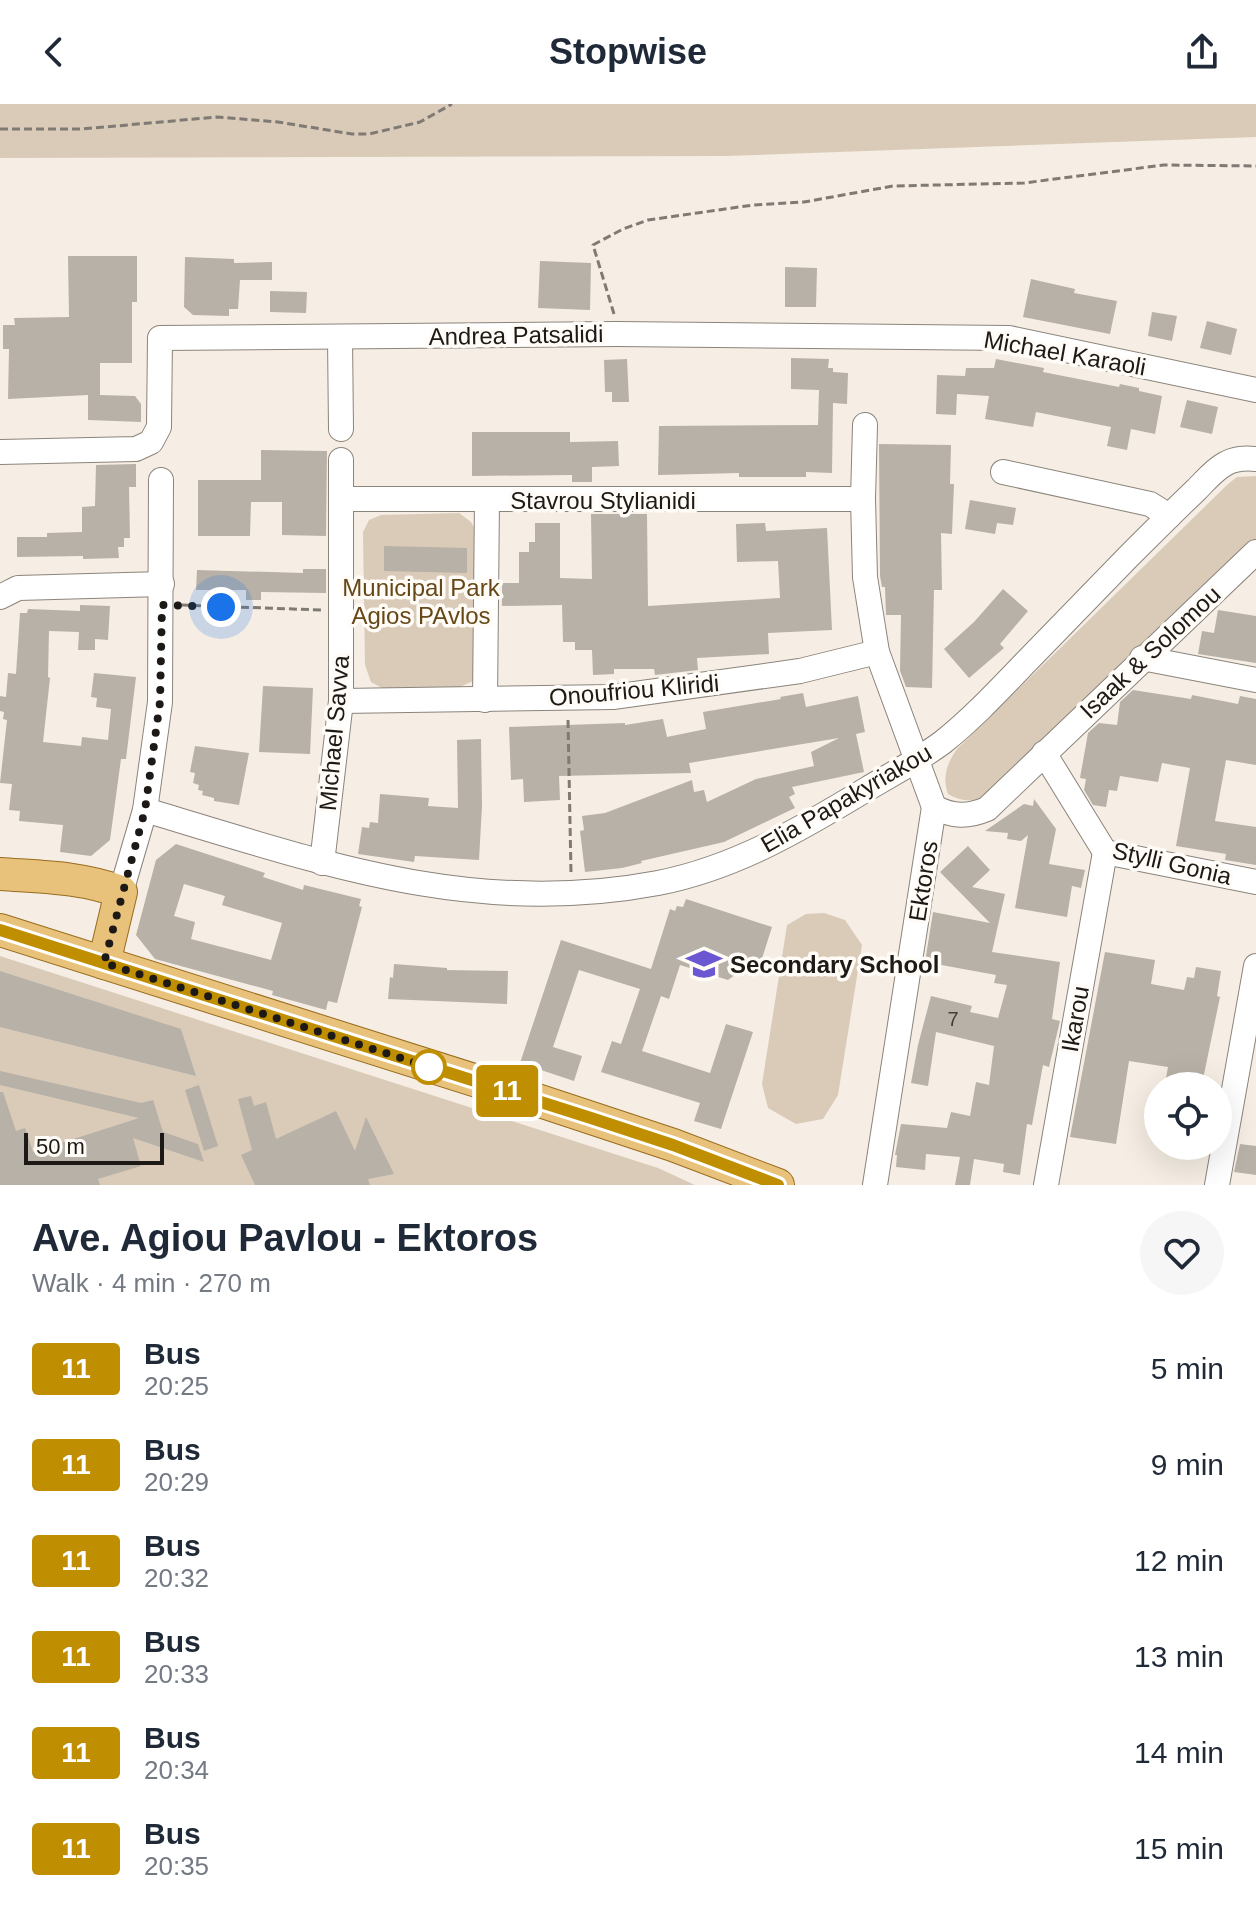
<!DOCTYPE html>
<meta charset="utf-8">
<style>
:root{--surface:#fff;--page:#f6f6f7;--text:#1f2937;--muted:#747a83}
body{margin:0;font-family:Arial,sans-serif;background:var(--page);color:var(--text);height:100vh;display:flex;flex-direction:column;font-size:30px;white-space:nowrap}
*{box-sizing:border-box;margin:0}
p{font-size:26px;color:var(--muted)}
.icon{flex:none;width:44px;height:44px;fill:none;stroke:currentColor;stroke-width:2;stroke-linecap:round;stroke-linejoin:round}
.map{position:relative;height:1081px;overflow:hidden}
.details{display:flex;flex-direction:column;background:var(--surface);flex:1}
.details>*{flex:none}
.badge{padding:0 16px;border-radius:6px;font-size:28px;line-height:52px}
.fabs{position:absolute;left:1144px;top:968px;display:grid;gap:16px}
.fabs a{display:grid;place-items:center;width:88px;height:88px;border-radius:50%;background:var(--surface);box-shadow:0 8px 32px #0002;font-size:40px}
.scale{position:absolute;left:24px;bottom:20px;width:140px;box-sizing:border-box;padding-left:8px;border:4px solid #1c1916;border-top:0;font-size:22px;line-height:28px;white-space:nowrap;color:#1c1916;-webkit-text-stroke:6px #fffcf8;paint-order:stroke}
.you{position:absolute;width:40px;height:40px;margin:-20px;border:6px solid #fff;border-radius:50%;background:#1a73e8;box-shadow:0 0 0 12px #1a73e833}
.map>.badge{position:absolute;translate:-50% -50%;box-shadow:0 0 0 4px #fff}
.round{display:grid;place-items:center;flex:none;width:84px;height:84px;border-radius:42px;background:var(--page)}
.overview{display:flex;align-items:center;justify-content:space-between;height:136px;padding:0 32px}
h1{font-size:38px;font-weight:700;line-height:60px}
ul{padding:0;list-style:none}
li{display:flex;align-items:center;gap:24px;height:96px;padding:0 32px}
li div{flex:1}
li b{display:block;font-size:30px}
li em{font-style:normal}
li .badge{min-width:88px;font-weight:700;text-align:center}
header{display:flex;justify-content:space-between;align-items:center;height:104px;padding:0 32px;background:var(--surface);font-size:36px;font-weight:700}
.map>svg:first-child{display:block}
.green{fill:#d9cbb8}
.building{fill:#b8b1a8;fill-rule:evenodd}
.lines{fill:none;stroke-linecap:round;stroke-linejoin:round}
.minor-casing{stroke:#8b847b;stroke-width:26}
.major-casing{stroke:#976c1e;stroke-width:34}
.path{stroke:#807a74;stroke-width:3;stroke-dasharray:8 4;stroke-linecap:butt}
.minor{stroke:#fff;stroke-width:24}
.major{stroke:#e8c17a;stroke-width:32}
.line-casing{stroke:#fff;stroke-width:18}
.line{stroke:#c08f01;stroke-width:12}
.walk{stroke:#1c1916;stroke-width:8;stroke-dasharray:0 14.4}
.stop-dot{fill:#fff;stroke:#c08f01;stroke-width:4}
.labels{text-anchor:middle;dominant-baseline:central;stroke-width:7;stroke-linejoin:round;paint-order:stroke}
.number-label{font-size:20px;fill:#433f3a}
.street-label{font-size:24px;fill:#1c1916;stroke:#fffcf8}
.park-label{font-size:24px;fill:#664818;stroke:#fffcf8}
.poi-label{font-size:24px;font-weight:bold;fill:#1c1916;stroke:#fffcf8;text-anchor:start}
</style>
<header><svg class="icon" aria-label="back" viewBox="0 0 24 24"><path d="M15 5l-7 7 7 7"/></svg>Stopwise<svg class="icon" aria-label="share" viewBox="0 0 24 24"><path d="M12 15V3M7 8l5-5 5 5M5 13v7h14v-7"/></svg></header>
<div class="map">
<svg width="1256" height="1081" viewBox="0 0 1256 1081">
<rect width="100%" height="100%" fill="#f6eee4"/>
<g class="green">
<polygon points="0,0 1256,0 1256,33 726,52 0,54"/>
<path d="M1256 372V436L986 692C973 699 960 697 948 690 942 673 947 659 957 645L1228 380 1237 373Z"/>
<polygon points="459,409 471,418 479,432 478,564 473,577 460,583 382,584 371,578 365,561 363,428 369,416 381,411"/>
<polygon points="824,809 845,816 862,841 838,991 823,1015 796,1020 768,1004 762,980 787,821 806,810"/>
<polygon points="0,852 658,1064 695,1081 0,1081"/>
</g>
<g class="building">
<polygon points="68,152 137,152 137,198 132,198 132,259 100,259 100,291 135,292 141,300 141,318 88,316 88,291 8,295 9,245 3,245 3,221 15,221 14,214 69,213"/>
<polygon points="185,153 234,155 234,159 272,158 272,176 240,176 238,205 229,205 229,212 193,211 184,203"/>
<polygon points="540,157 591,159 590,206 538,204"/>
<polygon points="785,163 817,164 816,203 785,203"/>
<polygon points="1031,175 1075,185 1074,189 1117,197 1110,230 1023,213"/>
<polygon points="270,187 307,188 306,209 270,208"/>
<polygon points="1152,208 1177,212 1172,237 1148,232"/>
<polygon points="1207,217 1237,225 1231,251 1200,244"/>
<polygon points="791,254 829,255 828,264 833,264 833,268 848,269 847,300 833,299 832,369 806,368 806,373 739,373 739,369 658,371 659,322 818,321 819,286 791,285"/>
<polygon points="627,255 629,298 612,298 612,288 605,288 604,256"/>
<polygon points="996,255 1044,264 1043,268 1119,283 1120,280 1139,284 1139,287 1162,292 1155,330 1131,325 1127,346 1107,342 1111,323 1036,308 1033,323 985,315 989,292 957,290 956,311 936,310 937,271 965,272 966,264 994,264"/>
<polygon points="1187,296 1218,303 1212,330 1180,323"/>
<polygon points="472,328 570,328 570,338 618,337 619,362 592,363 592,378 572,378 572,371 472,372"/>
<polygon points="879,340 951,341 950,380 954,380 952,430 941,429 942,486 934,486 932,584 906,583 900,567 901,511 886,511 885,483 882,483 880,472"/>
<polygon points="261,346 327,347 326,432 282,431 282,398 251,398 250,432 198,432 198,376 261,376"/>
<polygon points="136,360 136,383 129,383 130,434 124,434 124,443 118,443 119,454 83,455 83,452 17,453 17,433 47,433 47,429 82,428 82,403 95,402 96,361"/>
<polygon points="970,396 1016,404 1013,421 997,419 995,430 965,425"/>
<polygon points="591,410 647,410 648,502 780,494 778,457 737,458 736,420 765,419 766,427 827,424 832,526 768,529 769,550 697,554 698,566 655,571 654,565 614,565 614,570 593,571 592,546 575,546 575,538 563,538 562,501 502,502 502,479 519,479 519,448 529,448 529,438 535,438 535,419 560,419 560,474 592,475"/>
<polygon points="384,442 467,444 467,469 384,467"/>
<polygon points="303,465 326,465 326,489 261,488 261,496 246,496 246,486 196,486 197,466 303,469"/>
<polygon points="1003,485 1028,507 1000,540 1004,544 969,574 944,545 974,518"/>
<polygon points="80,501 110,502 108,536 95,535 95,546 78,546 79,528 49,527 48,573 50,574 43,638 81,642 82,633 108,636 111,605 96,603 97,594 91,593 94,569 136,573 126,655 121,655 110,736 91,752 60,748 63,721 19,717 20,707 9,706 12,680 0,679 7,616 3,615 4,608 0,607 0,592 6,593 8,569 16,570 20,509 27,509 28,505 80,507"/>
<polygon points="1218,506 1256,512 1256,559 1198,550 1202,527 1214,529"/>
<polygon points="263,582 313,584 310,650 259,648"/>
<polygon points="1133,586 1191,595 1192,591 1238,600 1240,592 1256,595 1256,661 1226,656 1215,717 1256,723 1256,761 1225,756 1226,750 1176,742 1190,664 1162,659 1158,678 1120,672 1117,687 1109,686 1106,703 1093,701 1084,686 1086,675 1080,674 1088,629 1099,619 1117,621 1120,598"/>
<polygon points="803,589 806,603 858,592 865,628 856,630 864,668 792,683 795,690 789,693 795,704 724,738 641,757 642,759 622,764 585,768 580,727 584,726 582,712 605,709 692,676 694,688 704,686 707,698 756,675 814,662 811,648 839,634 689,659 691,669 559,672 560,696 524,698 523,675 511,676 509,623 625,619 625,621 663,615 667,633 706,625 703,608 781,595 780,593"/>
<polygon points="481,635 482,702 479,756 415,752 414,758 358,750 362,723 369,724 370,718 378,719 380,690 429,694 428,702 458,704 457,636"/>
<polygon points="195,642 249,649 239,701 214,697 214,694 202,691 203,687 198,686 199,681 193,679 195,669 190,668"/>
<polygon points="1034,695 1056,725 1049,760 1085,766 1081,784 1072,782 1067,813 1015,804 1028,731 1021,737 1007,735 1008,729 985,727 1024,700 1033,702"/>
<path d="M176 740 265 769 263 773 303 786 304 781 361 795 359 802 362 803 337 899 328 897 326 906 272 891 273 887 155 855 136 831 156 756ZM184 780 225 792 222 801 282 819 271 856 191 835 195 818 174 812Z"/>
<polygon points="968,742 990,766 972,783 1005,790 992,848 1060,858 1052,915 1060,917 1049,963 1043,961 1032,1021 1027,1020 1020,1071 1003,1068 1004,1060 974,1055 970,1081 955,1081 960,1053 926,1050 925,1066 896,1063 897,1051 895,1051 901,1020 947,1024 951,1008 970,1012 976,978 989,981 994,942 936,928 928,982 911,979 918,941 931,892 972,902 970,908 998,914 1007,881 994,879 996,871 925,858 933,808 990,819 940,768"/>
<polygon points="686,795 772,823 758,867 746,863 728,876 680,861 669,895 661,892 642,947 710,969 726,920 753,928 721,1025 694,1017 700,999 601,968 612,937 621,940 640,885 579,866 553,943 582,952 574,977 520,959 561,836 651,865 670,805 675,807 677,802 683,803"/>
<polygon points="1105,848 1155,856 1151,880 1184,886 1187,873 1194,874 1196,863 1221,867 1217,892 1220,893 1202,980 1166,974 1168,963 1129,957 1116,1040 1070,1033"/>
<polygon points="394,860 447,864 447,866 508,867 507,900 388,895 390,873 393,874"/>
<polygon points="0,867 181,925 196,972 0,923"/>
<polygon points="0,967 141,999 153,996 163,1028 198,1040 204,1058 133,1034 141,1062 98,1075 100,1081 0,1081 0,988 3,988 16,1027 25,1024 33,1048 139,1014 0,981"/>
<polygon points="199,981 218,1042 204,1047 185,986"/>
<polygon points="251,992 254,1002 266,998 276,1035 336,1007 355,1047 366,1013 394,1070 368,1075 370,1081 255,1081 241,1051 252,1046 238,995"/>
<polygon points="1240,1040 1256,1042 1256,1071 1234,1068"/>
</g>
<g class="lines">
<g class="minor-casing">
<g id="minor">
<polyline points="340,234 341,325"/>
<polyline points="865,321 863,395 865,473 877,548 934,703"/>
<polyline points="0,348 136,345 151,338 159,323 160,234 617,230 1009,234 1256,286"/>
<polyline points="1003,368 1150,400 1169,412"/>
<polyline points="343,395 863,395"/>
<polyline points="0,493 18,484 162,480"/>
<polyline points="1142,554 1256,576"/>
<polyline points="485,596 487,396"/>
<polyline points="341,597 613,593 800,567 877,548"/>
<polyline points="1044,649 1105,748 1256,778"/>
<path d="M934 703C953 713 968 713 987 705L1256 448"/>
<path d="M145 706C320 758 472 814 658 779 735 764 801 725 867 685 892 670 919 656 943 638 973 614 999 586 1026 558 1060 523 1094 488 1128 453 1151 430 1173 408 1196 386 1205 377 1214 366 1225 360 1235 354 1245 354 1256 355"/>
<polyline points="322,759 341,597 341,356"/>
<polyline points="121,788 145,706 160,598 161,376"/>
<polyline points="875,1081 934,703"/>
<polyline points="1046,1081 1105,748"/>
<polyline points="1217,1081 1256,862"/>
</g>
</g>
<g class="major-casing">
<g id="major">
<path d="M0 770C41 773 82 773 121 788L104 859"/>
<polyline points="0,826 537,996 673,1041 778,1081"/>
</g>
</g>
<g class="path">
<polyline points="0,25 82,25 217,13 278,18 352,30 369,30 420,18 452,0"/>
<polyline points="614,210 593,141 623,125 648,116 753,101 804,98 893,82 1024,79 1164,61 1256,62"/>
<polyline points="181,501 321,506"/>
<polyline points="568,616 571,769"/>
</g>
<use href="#minor" class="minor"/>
<use href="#major" class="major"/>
</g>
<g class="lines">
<g class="line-casing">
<polyline id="line" points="0,826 591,1014 673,1041 778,1081"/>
</g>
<use href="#line" class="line"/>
<polyline class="walk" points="221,503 162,501 160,598 145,706 104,859 429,963"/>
</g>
<defs>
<g id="school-bare" transform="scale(2.76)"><path d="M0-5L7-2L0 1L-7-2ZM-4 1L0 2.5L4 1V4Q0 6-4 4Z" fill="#6b57d1" stroke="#fffcf8" stroke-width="2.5" paint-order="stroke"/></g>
</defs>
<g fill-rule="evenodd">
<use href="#school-bare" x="704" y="860"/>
</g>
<circle class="stop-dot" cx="429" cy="963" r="16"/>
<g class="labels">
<g class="number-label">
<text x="953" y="915">7</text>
</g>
<g class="street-label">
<text transform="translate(516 231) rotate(-1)">Andrea Patsalidi</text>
<text transform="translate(1065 249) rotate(10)">Michael Karaoli</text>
<text x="603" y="396">Stavrou Stylianidi</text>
<text transform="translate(1150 548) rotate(-43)">Isaak &amp; Solomou</text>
<text transform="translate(634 586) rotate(-5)">Onoufriou Kliridi</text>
<text transform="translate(334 629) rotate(-85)">Michael Savva</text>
<text transform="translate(846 694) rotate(-30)">Elia Papakyriakou</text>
<text transform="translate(1172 759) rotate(13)">Stylli Gonia</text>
<text transform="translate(923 777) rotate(-81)">Ektoros</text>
<text transform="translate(1075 915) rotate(-80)">Ikarou</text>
</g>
<g class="park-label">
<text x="421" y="483">Municipal Park<tspan x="421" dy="28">Agios PAvlos</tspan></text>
</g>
<g class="poi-label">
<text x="730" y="860">Secondary School</text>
</g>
</g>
</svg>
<div class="fabs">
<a><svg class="icon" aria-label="locate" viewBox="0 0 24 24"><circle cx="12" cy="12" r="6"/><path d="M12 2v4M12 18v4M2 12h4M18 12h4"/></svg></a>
</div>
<div class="scale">50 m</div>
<div class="you" style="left:221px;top:503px"></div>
<b class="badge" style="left:507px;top:987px;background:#c08f01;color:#fff">11</b>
</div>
<section class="details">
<div class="overview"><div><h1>Ave. Agiou Pavlou - Ektoros</h1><p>Walk · 4 min · 270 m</p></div><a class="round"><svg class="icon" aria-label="heart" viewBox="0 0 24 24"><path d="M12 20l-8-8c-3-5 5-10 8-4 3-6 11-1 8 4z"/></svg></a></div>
<ul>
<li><span class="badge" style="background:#c08f01;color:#fff">11</span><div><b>Bus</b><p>20:25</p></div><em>5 min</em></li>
<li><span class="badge" style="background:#c08f01;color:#fff">11</span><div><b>Bus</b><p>20:29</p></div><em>9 min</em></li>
<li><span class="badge" style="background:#c08f01;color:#fff">11</span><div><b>Bus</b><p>20:32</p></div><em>12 min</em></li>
<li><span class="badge" style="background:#c08f01;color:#fff">11</span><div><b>Bus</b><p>20:33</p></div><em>13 min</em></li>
<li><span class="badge" style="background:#c08f01;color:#fff">11</span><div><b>Bus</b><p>20:34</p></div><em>14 min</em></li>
<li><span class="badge" style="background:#c08f01;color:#fff">11</span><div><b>Bus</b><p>20:35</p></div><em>15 min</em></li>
</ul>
</section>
